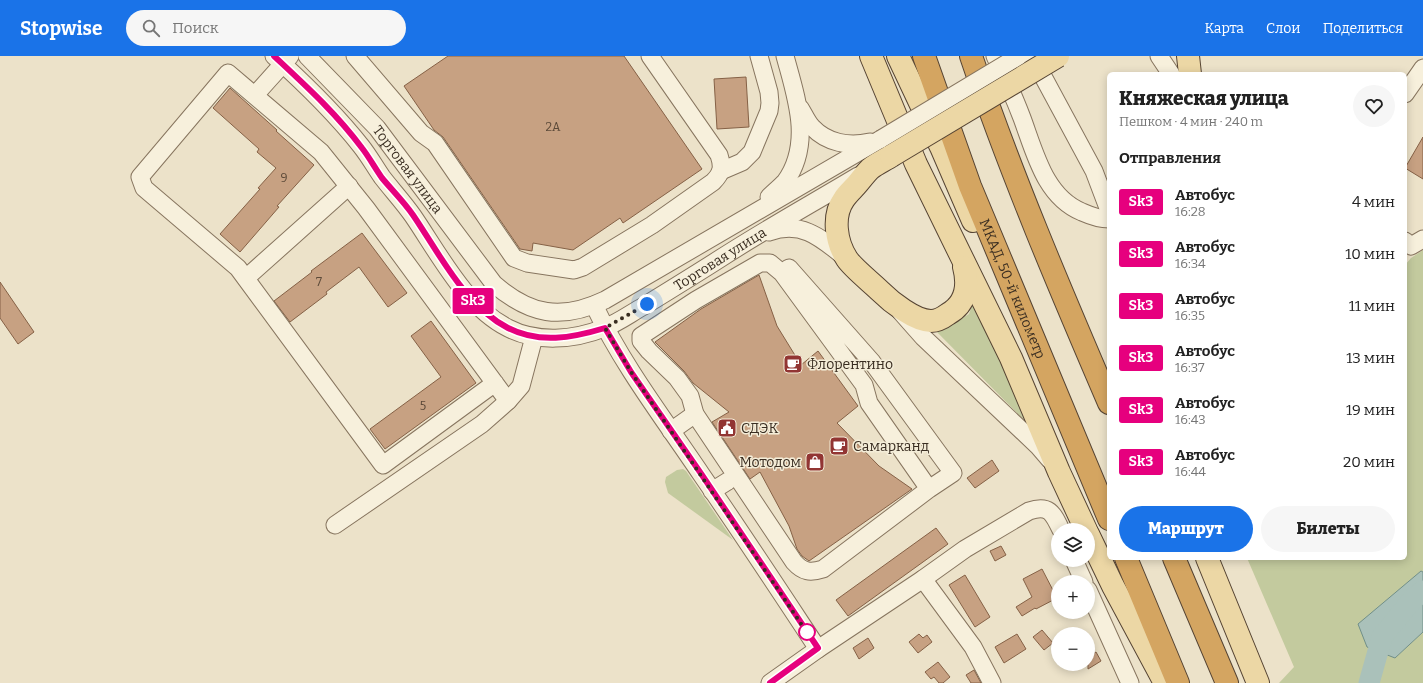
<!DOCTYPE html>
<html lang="ru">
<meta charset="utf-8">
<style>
:root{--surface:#fff;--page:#f6f6f6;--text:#222;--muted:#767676;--accent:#1a73e8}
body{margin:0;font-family:Bitter,serif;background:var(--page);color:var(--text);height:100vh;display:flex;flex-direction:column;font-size:15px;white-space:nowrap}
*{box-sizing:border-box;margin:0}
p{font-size:13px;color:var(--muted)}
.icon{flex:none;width:22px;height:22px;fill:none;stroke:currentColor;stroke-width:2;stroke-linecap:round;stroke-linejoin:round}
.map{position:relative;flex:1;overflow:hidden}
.sheet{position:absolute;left:1107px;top:16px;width:300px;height:488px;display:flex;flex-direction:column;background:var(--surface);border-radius:6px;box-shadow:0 2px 10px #0003}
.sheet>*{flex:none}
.badge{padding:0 8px;border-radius:3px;font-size:14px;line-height:26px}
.buttons{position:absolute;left:1051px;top:467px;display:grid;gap:8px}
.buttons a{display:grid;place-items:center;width:44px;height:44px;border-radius:50%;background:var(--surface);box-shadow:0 2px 10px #0003;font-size:20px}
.you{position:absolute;width:20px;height:20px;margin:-10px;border:3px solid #fff;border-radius:50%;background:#1a73e8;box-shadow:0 0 0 6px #1a73e833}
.map>.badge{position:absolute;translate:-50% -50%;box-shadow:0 0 0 2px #fff}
h2{padding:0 12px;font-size:15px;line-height:36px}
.round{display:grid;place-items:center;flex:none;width:42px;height:42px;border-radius:21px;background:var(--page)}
.head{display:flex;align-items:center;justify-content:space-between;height:68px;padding:0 12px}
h1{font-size:19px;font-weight:800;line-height:30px}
.action{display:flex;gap:8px;margin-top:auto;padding:8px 12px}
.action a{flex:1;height:46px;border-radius:24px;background:var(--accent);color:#fff;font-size:16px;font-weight:800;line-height:46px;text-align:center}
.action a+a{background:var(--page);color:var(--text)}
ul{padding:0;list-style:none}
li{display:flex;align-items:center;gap:12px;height:52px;padding:0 12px}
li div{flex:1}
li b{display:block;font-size:15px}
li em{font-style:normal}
li .badge{min-width:44px;font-weight:700;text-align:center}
header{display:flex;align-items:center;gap:24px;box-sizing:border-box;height:56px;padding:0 20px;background:var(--accent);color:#fff}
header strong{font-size:19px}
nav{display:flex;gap:22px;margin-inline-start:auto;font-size:14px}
.search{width:280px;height:36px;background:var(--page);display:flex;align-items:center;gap:10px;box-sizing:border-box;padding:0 14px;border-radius:22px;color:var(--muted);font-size:15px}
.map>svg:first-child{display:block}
.green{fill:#c3ca9e}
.water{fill:#aac1ba;stroke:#708f88}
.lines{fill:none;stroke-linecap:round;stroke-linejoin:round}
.river{stroke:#aac1ba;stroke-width:21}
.building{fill:#c7a182;stroke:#856146}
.minor-casing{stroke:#87755f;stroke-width:19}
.major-casing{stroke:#564433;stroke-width:24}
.highway-casing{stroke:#564433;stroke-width:24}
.minor{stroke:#f7f0dc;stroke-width:17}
.major{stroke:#ecd7a5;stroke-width:22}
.highway{stroke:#d4a561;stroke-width:22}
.minor-bridge-casing{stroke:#87755f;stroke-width:19;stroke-linecap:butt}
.major-bridge-casing{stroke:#564433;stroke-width:24;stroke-linecap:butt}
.minor-bridge{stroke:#f7f0dc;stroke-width:17}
.major-bridge{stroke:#ecd7a5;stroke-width:22}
.line-casing{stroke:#fff;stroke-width:9}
.line{stroke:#e6007e;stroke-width:6}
.walk{stroke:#392d21;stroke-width:4;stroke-dasharray:0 7.2}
.stop-dot{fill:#fff;stroke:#e6007e;stroke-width:2}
.labels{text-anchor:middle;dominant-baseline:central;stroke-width:3;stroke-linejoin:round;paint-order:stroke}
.number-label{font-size:12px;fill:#5c4a39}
.street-label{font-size:14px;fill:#392d21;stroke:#f4edd8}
.poi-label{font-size:14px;fill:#392d21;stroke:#f4edd8;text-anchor:start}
</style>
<header>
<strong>Stopwise</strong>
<div class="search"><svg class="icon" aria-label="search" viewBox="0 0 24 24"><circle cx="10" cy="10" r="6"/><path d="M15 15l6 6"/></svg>Поиск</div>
<nav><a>Карта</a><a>Слои</a><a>Поделиться</a></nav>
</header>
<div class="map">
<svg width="1423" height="627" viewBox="0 0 1423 627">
<rect width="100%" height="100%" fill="#ece2c9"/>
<g class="green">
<polygon points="1423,194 1423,516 1421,515 1358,569 1395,602 1423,576 1423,627 1279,627 1294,611 1247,502 1405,502 1405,209 1411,202"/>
<polygon points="974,243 1026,366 932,271 954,267 969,258"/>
<polygon points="683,413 686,415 733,484 668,437 665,426 666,421 677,414"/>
</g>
<polygon class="water" points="1421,515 1423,516 1423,576 1395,602 1367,591 1358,568"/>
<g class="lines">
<polyline class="river" points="1369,627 1382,581 1412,544 1423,535"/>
</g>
<g class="building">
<polygon points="448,0 624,0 702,113 623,167 620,162 573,194 533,187 532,195 520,193 443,81 434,74 404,30"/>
<polygon points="746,21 749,71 717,73 714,23"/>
<polygon points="230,32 277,74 276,75 314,109 277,150 279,151 240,196 220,178 260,133 258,132 276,112 257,96 259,93 213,52"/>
<polygon points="1423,81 1423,123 1405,112"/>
<polygon points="362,177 407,237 388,251 359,211 326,236 327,238 290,266 274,245 312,216 311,215"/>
<polygon points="759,219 777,270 801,309 818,295 858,350 837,367 879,410 912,433 809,505 802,500 797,493 789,470 760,416 750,423 712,366 729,356 693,327 684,315 655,286 701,253"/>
<polygon points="0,226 34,276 18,288 0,262"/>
<polygon points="431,265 476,327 385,393 370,373 441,321 411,280"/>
<polygon points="992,404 999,415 975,432 967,422"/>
<polygon points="936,472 948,488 848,560 836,544"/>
<polygon points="1001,490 1006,499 995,505 990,495"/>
<polygon points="1042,513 1057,542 1036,553 1035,552 1022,560 1016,551 1032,541 1023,523"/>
<polygon points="965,519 990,561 975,571 949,529"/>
<polygon points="1042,574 1053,587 1044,594 1033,581"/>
<polygon points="919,578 923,582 927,579 932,586 918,597 909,586"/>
<polygon points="1017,578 1026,593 1004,607 995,591"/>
<polygon points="868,582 874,592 859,603 853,592"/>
<polygon points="1096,596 1101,605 1088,613 1088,601"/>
<polygon points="938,606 950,621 943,627 939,627 934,621 931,623 925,616"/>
<polygon points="974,614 981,627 971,627 966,619"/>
</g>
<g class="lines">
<g class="minor-casing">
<g id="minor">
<path id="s1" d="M274 0C305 28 335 57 361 90 369 100 375 111 382 121 392 134 404 147 413 160 439 198 466 251 508 272 537 287 574 284 604 272 618 267 631 257 644 250 670 234 696 218 721 202 766 173 813 147 858 120"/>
<path id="s2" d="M307 0 377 72 494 228C530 259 561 265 605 244L881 83"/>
<path d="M355 0 421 77 435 87 514 202 527 207 574 214 583 211 652 169 713 126C722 117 723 111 719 99L650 0"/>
<path d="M995 0C1005 21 1014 41 1022 62 1035 97 1045 141 1082 156 1091 160 1100 163 1109 163"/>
<polyline points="1032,0 1094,115 1108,152"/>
<polyline points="1159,0 1171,18"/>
<polyline points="1405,38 1423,12"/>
<polyline points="255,39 290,0"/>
<path d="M800 52C804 58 807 66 812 71 827 87 849 91 870 86"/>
<polyline points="721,115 742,106 752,96 769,55 770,47 769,36 759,0"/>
<path d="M769 141C774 136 780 131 785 126 813 87 796 41 785 0"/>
<path d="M769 176C803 164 822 183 847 203"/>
<polyline points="1405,185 1411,190 1423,183"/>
<path d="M782 217 770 207H760L696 244 641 280V285L649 295 677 322 690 340 695 358 794 506C803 516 810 517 823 513L929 433 953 417 872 306 789 212 782 217 864 329 869 347 929 433"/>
<polyline points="246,222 349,130"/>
<path d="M594 249C623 310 664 363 701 418 741 476 779 534 818 593"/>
<polyline points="900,255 923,281 1038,390 1050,404"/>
<polyline points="495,327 383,409 238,212 144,132 140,121 228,17 321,96 366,152 508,345"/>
<polyline points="671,375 695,358"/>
<polyline points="712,435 728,425"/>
<polyline points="335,469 482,368 508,345 521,330 534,281"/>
<polyline points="1074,504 1084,526"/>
<polyline points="923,523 973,591 992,627"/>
<polyline points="1088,534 1130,627"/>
<path d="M770 627 818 593 923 523 965 493 1029 455C1049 448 1053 457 1061 474"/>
</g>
</g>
<g class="major-casing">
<g id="major">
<polyline points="871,0 916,108 1011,302 1059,416 1086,474"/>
<polyline points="898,0 941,91 973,165"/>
<polyline points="1188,0 1190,18"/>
<path d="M891 100C885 104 876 108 870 113 866 117 862 122 858 127 854 132 848 137 844 143 832 160 836 186 847 203 853 212 872 227 880 235 891 246 915 265 931 265 937 265 944 261 948 258 966 248 969 230 964 211"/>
<polyline points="1088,478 1113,530 1165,627"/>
<polyline points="1207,502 1258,627"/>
</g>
</g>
<g class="highway-casing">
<g id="highway">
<path id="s3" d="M924 0 970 130 1109 463"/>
<path d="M971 0C1011 118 1060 233 1109 347"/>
<polyline points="1126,502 1178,627"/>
<polyline points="1174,502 1227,627"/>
</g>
</g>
<use href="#minor" class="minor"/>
<use href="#major" class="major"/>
<use href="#highway" class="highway"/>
<g class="minor-bridge-casing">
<polyline id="minor-bridge" points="881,83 1019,0"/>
</g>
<g class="major-bridge-casing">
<polyline id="major-bridge" points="891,100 1058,0"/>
</g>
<use href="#minor-bridge" class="minor-bridge"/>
<use href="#major-bridge" class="major-bridge"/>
</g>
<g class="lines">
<g class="line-casing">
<path id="line" d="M274 0C305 29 336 57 362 92 369 101 375 112 382 122 392 134 404 146 413 159 439 197 465 250 508 272 539 288 572 282 605 272L631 316 702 419 818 592 770 627"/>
</g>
<use href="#line" class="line"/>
<polyline class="walk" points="647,248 605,272 631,316 808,578 807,576"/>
</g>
<defs>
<g id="cafe-square" transform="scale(1)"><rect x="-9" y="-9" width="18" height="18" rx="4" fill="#923533" stroke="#f4edd8"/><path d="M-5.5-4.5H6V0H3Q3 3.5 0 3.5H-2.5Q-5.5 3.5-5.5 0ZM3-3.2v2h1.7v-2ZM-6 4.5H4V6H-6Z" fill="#fff"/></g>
<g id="civic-square" transform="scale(1)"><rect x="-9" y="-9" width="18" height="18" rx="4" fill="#923533" stroke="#f4edd8"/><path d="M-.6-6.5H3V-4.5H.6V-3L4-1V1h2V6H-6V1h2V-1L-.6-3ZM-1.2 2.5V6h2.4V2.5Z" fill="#fff"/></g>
<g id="shop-square" transform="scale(1)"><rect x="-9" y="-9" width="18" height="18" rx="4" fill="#923533" stroke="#f4edd8"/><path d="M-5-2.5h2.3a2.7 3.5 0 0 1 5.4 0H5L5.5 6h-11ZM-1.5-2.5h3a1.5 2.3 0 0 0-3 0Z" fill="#fff"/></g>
</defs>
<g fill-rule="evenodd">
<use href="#cafe-square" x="793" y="308"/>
<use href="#civic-square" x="727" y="372"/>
<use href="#cafe-square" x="839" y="390"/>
<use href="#shop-square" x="815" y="406"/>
</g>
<circle class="stop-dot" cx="807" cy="576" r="8"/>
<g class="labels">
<g class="number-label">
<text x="553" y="71">2А</text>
<text x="284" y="122">9</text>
<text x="319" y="226">7</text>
<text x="423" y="350">5</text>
</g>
<g class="street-label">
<text stroke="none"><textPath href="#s2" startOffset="152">Торговая улица</textPath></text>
<text stroke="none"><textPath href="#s1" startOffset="595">Торговая улица</textPath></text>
<text stroke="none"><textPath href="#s3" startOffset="249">МКАД, 50-й километр</textPath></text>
</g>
<g class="poi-label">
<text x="807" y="308">Флорентино</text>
<text x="741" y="372">СДЭК</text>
<text x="853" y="390">Самарканд</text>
<text x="801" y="406" text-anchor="end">Мотодом</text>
</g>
</g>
</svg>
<div class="buttons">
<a><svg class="icon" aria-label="layers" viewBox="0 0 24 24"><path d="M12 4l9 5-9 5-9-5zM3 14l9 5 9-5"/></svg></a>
<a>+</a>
<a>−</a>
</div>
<div class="you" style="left:647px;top:248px"></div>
<b class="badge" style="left:473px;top:245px;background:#e6007e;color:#fff">Sk3</b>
<section class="sheet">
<div class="head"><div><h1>Княжеская улица</h1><p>Пешком · 4 мин · 240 m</p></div><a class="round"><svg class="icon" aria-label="heart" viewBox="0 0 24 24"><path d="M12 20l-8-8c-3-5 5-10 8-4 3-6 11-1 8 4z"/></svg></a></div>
<h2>Отправления</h2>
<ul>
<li><span class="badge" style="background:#e6007e;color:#fff">Sk3</span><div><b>Автобус</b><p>16:28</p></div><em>4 мин</em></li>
<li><span class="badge" style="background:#e6007e;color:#fff">Sk3</span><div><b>Автобус</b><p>16:34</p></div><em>10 мин</em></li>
<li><span class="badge" style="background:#e6007e;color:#fff">Sk3</span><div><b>Автобус</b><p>16:35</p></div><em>11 мин</em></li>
<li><span class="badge" style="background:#e6007e;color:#fff">Sk3</span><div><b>Автобус</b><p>16:37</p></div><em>13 мин</em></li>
<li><span class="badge" style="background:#e6007e;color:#fff">Sk3</span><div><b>Автобус</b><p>16:43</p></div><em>19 мин</em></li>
<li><span class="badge" style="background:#e6007e;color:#fff">Sk3</span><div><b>Автобус</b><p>16:44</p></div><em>20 мин</em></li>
</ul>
<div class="action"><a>Маршрут</a><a>Билеты</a></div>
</section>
</div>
